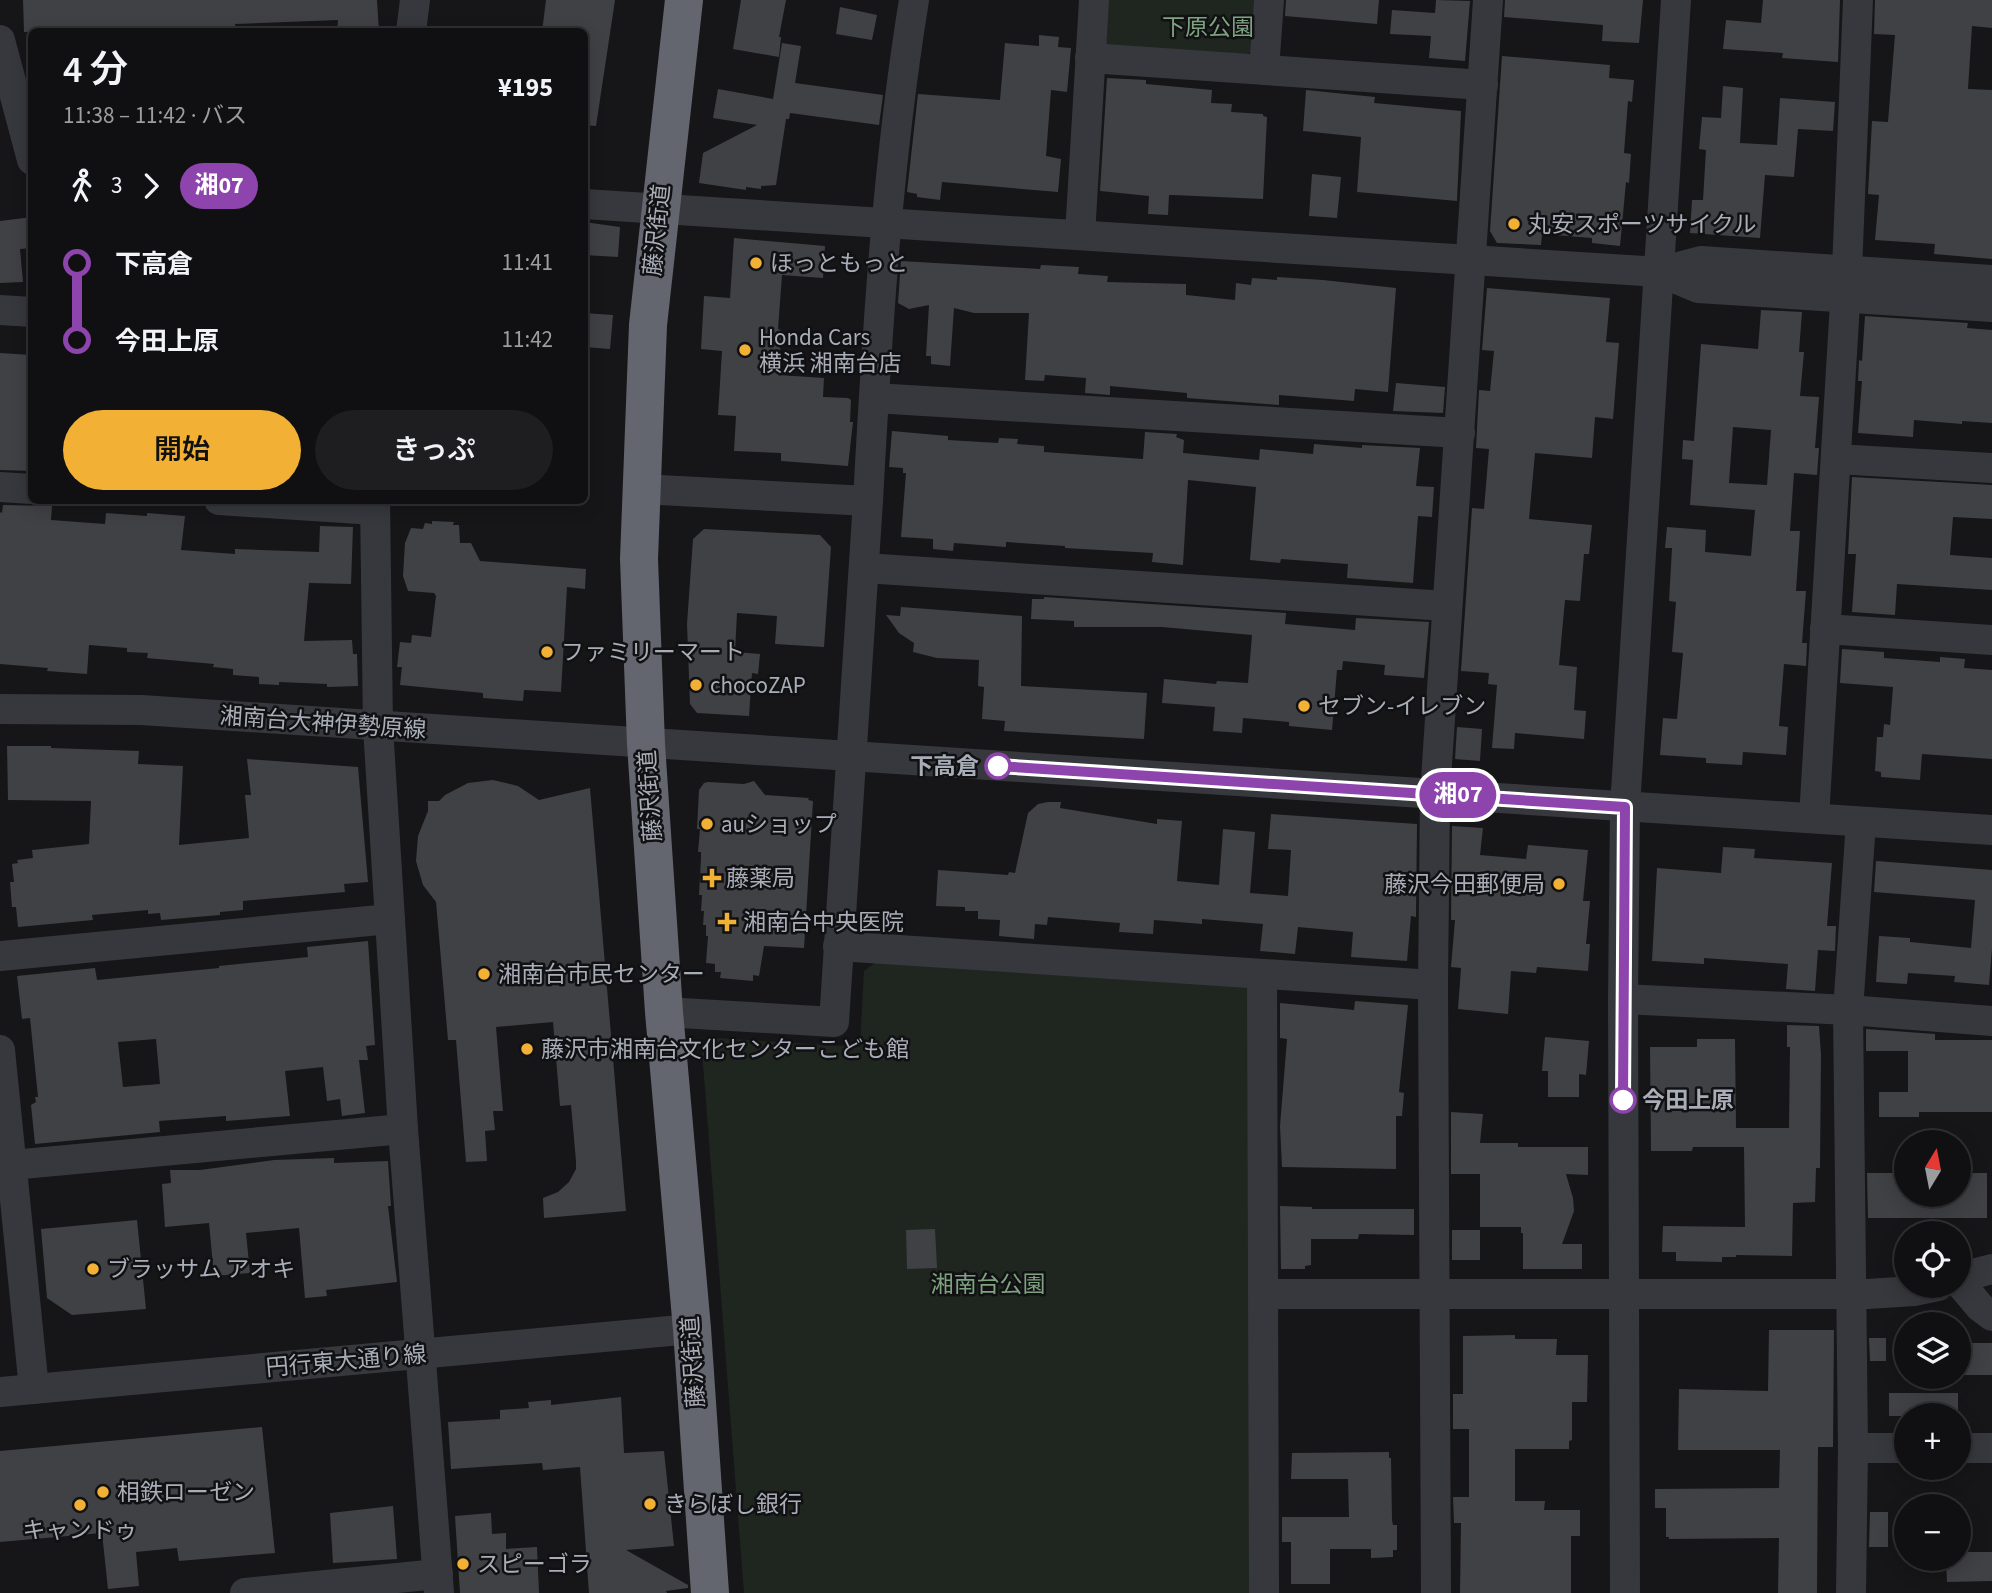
<!DOCTYPE html>
<html lang="ja">
<meta charset="utf-8">
<style>
:root{--surface:#101012;--page:#1e1e20;--text:#f1f3f6;--muted:#9c9d9f;--line:#303032;--accent:#f2b134}
body{margin:0;font-family:"Source Sans 3","Noto Sans JP",sans-serif;background:var(--page);color:var(--text);height:100vh;display:flex;flex-direction:column;font-size:26px;white-space:nowrap}
*{box-sizing:border-box;margin:0}
p{font-size:23px;color:var(--muted)}
.icon{flex:none;width:38px;height:38px;fill:none;stroke:currentColor;stroke-width:2;stroke-linecap:round;stroke-linejoin:round}
.map{position:relative;flex:1;overflow:hidden}
.details{position:absolute;left:28px;top:28px;width:560px;height:476px;display:flex;flex-direction:column;background:var(--surface);border-radius:10px;box-shadow:0 4px 18px #0003,0 0 0 2px var(--line)}
.details>*{flex:none}
.badge{padding:0 14px;border-radius:23px;font-size:24px;line-height:46px}
.needle{width:46px;rotate:10deg}
.controls{position:absolute;left:1894px;top:1130px;display:grid;gap:14px}
.controls a{display:grid;place-items:center;width:77px;height:77px;border-radius:50%;background:var(--surface);box-shadow:0 4px 18px #0003,0 0 0 2px var(--line);font-size:35px}
.map>.badge{position:absolute;translate:-50% -50%;box-shadow:0 0 0 4px #fff}
.legs{display:flex;align-items:center;gap:10px;height:77px;padding:0 35px;font-size:23px}
.legs p{margin-inline-start:auto}
.headline{display:flex;align-items:center;justify-content:space-between;height:119px;padding:0 35px}
h1{font-size:38px;font-weight:600;line-height:52px}
.cta{display:flex;gap:14px;margin-top:auto;padding:14px 35px}
.cta a{flex:1;height:80px;border-radius:42px;background:var(--accent);color:#111;font-size:28px;font-weight:600;line-height:80px;text-align:center}
.cta a+a{background:var(--page);color:var(--text)}
ul{padding:0 35px;list-style:none}
li{display:flex;align-items:center;gap:24px;height:77px;font-size:26px}
li i{display:grid;place-items:center;width:10px;height:100%;margin:0 9px;background:currentColor}
li i::after{content:'';width:18px;height:18px;margin:-9px;border:5px solid;border-radius:50%;background:var(--surface)}
li p{margin-inline-start:auto}
li:first-child i{background:linear-gradient(#0000 50%,currentColor 0)}
li:last-child i{background:linear-gradient(currentColor 50%,#0000 0)}
.map>svg:first-child{display:block}
.green{fill:#1e261f}
.building{fill:#404145;fill-rule:evenodd}
.lines{fill:none;stroke-linecap:round;stroke-linejoin:round}
.minor{stroke:#37383d;stroke-width:30}
.highway{stroke:#63666e;stroke-width:38}
.line-1-casing{stroke:#fff;stroke-width:16}
.line-1{stroke:#8e44ad;stroke-width:10}
.poi-dot{fill:#f2b134;stroke:#111113;stroke-width:2.5}
.stop-1-dot{fill:#fff;stroke:#8e44ad;stroke-width:3.5}
.labels{text-anchor:middle;dominant-baseline:central;stroke-width:5;stroke-linejoin:round;paint-order:stroke}
.park-label{font-size:23px;fill:#7fa381;stroke:#111113}
.poi-label{font-size:23px;fill:#a8adb8;stroke:#111113;text-anchor:start}
.street-label{font-size:23px;fill:#a8adb8;stroke:#111113}
.stop-label{font-size:23px;font-weight:bold;fill:#a8adb8;stroke:#111113;text-anchor:end}
</style>
<div class="map">
<svg width="1992" height="1593" viewBox="0 0 1992 1593">
<rect width="100%" height="100%" fill="#161618"/>
<g class="green">
<polygon points="1106,0 1254,0 1252,51 1244,57 1111,49 1103,41"/>
<polygon points="876,962 1246,986 1255,994 1256,1593 744,1593 702,1051 715,1038 860,1047 864,971"/>
</g>
<g class="building">
<polygon points="23,0 377,0 379,32 337,32 338,20 235,24 235,32 24,32"/>
<polygon points="546,0 615,0 596,126 584,125 584,32 542,32"/>
<polygon points="741,0 786,0 779,37 781,37 779,57 733,49"/>
<polygon points="1286,0 1379,0 1377,24 1285,16"/>
<polygon points="1436,0 1470,1 1465,61 1429,58 1431,36 1390,34 1392,10 1435,13"/>
<polygon points="1505,0 1643,0 1639,43 1602,41 1603,25 1504,17"/>
<polygon points="1763,0 1840,0 1838,62 1782,58 1783,53 1723,49 1726,20 1761,23"/>
<polygon points="1875,0 1992,0 1992,28 1972,26 1968,89 1992,90 1992,259 1934,254 1935,244 1875,240 1879,195 1868,194 1872,121 1888,122 1895,35 1874,34"/>
<polygon points="840,7 877,15 872,40 836,34"/>
<polygon points="1039,35 1059,37 1058,47 1071,48 1067,92 1051,90 1046,156 1061,159 1058,192 942,182 940,200 917,197 917,194 907,192 918,94 1000,100 1005,43 1039,46"/>
<polygon points="782,43 801,46 795,83 883,95 879,125 790,113 789,119 786,119 776,185 761,186 761,189 746,187 746,190 699,183 703,153 757,125 713,118 718,89 773,99"/>
<polygon points="1502,56 1610,65 1609,78 1634,80 1632,102 1628,101 1624,153 1631,154 1629,183 1626,182 1620,246 1592,243 1592,238 1542,234 1541,245 1497,243 1490,231"/>
<polygon points="1107,78 1146,80 1146,84 1212,90 1211,103 1232,104 1231,112 1263,114 1263,116 1267,117 1263,199 1173,195 1169,195 1168,215 1148,214 1149,196 1100,191"/>
<polygon points="1723,86 1743,88 1740,143 1777,145 1780,98 1835,102 1833,131 1798,129 1794,177 1765,175 1760,238 1690,233 1692,200 1703,200 1706,150 1699,149 1702,117 1721,118"/>
<polygon points="1306,90 1375,97 1374,103 1461,111 1457,201 1357,192 1361,137 1303,131"/>
<polygon points="1312,174 1341,177 1337,218 1309,216"/>
<polygon points="32,217 32,248 20,249 23,282 0,283 0,221"/>
<polygon points="584,222 620,227 618,257 584,255"/>
<polygon points="734,238 825,246 823,278 782,275 778,329 781,330 779,375 824,378 823,397 848,398 851,400 850,422 853,422 848,466 781,461 781,453 734,451 736,416 718,415 722,351 701,349 704,296 730,298"/>
<polygon points="901,261 1040,269 1041,265 1079,267 1078,274 1108,276 1107,282 1186,284 1186,295 1235,300 1236,283 1251,285 1252,278 1277,280 1277,277 1323,280 1396,288 1388,392 1355,389 1354,401 1279,395 1279,405 1187,398 1187,393 1110,386 1110,395 1085,393 1086,378 1045,375 1044,381 1025,380 1029,313 974,313 954,308 950,366 931,364 931,356 926,356 929,305 909,309 898,303"/>
<polygon points="1487,288 1610,298 1606,342 1619,343 1613,419 1595,417 1592,458 1535,453 1529,519 1592,525 1589,554 1584,554 1580,601 1565,600 1559,665 1577,667 1574,710 1586,711 1584,739 1515,733 1514,749 1492,748 1497,685 1488,684 1489,673 1461,671 1472,508 1484,509 1489,449 1476,448 1479,390 1490,391 1494,351 1482,350"/>
<path d="M1761 310 1802 312 1799 352H1804L1800 396 1819 397 1815 448H1819L1817 475 1794 473 1790 531H1800L1796 591H1806L1802 643H1807L1806 666 1784 664 1779 726 1788 727 1786 755 1743 752 1742 765 1706 763V758L1660 755 1663 718 1677 719 1683 653 1672 652 1676 602 1669 601 1672 548H1665L1667 527 1706 530 1705 552 1751 556 1755 510 1690 505 1693 460 1682 459 1683 440 1694 441 1701 344 1758 349ZM1733 427 1771 430 1767 485 1729 483Z"/>
<polygon points="584,313 613,315 610,349 584,347"/>
<polygon points="1865,316 1968,323 1967,328 1992,330 1992,423 1962,421 1962,424 1914,420 1913,437 1858,433 1862,381 1858,381 1859,360 1862,361"/>
<polygon points="0,353 32,355 32,471 0,470"/>
<polygon points="1396,383 1445,387 1443,413 1393,411"/>
<polygon points="892,431 948,436 948,440 998,443 999,438 1018,439 1017,444 1044,446 1044,452 1143,459 1145,432 1177,434 1176,437 1184,440 1183,453 1259,460 1260,449 1313,454 1314,444 1362,448 1362,445 1420,448 1416,486 1434,487 1432,517 1418,516 1413,583 1347,578 1348,564 1281,559 1280,563 1250,560 1256,487 1188,480 1183,565 1152,562 1153,553 1065,548 1065,546 1006,542 1006,547 954,543 953,551 933,549 933,539 901,537 906,473 903,473 903,468 889,467"/>
<polygon points="1852,477 1992,485 1992,519 1953,517 1950,555 1992,558 1992,590 1897,584 1895,615 1852,612 1856,554 1848,554"/>
<polygon points="3,505 52,506 51,520 105,524 106,513 147,516 147,513 185,516 181,550 235,554 235,549 319,552 320,526 353,527 351,584 309,583 304,641 352,640 353,654 357,654 358,686 327,687 327,684 279,682 279,685 259,684 259,677 233,675 233,669 213,667 214,664 147,658 148,653 127,652 127,648 89,645 87,674 47,671 48,668 0,664 0,512 2,513"/>
<polygon points="432,521 454,522 453,525 459,525 460,543 471,543 480,561 586,569 585,589 567,587 561,692 524,690 523,701 483,698 483,693 400,685 402,667 397,667 400,642 411,643 412,635 431,637 436,596 434,593 408,591 403,576 405,543 411,528 423,529 425,523 432,524"/>
<polygon points="704,529 820,535 831,547 824,647 775,644 777,616 737,613 735,652 760,654 758,674 752,673 749,716 697,713 690,704 687,624 693,539"/>
<polygon points="1044,597 1286,613 1285,624 1355,630 1356,618 1429,622 1424,678 1384,675 1385,665 1343,661 1342,670 1337,670 1332,730 1289,726 1289,722 1243,718 1242,733 1213,731 1215,707 1162,703 1164,679 1216,684 1217,681 1248,683 1252,635 1162,627 1074,627 1074,621 1031,619 1032,599 1044,599"/>
<polygon points="901,607 1022,616 1021,686 1147,693 1144,739 1004,731 1005,721 982,719 984,687 978,686 979,660 937,658 913,652 914,643 899,633 886,615 900,616"/>
<polygon points="1842,649 1884,652 1884,658 1940,662 1940,657 1965,659 1964,668 1992,670 1992,759 1922,754 1920,780 1881,777 1881,772 1875,771 1877,737 1883,737 1884,724 1890,725 1893,687 1840,683"/>
<polygon points="1457,727 1482,729 1480,761 1455,759"/>
<polygon points="7,746 51,746 51,748 139,751 138,764 183,766 179,845 249,838 245,795 251,795 247,759 358,767 368,882 344,884 345,892 243,901 243,910 220,912 220,915 161,920 160,913 148,914 148,910 92,915 93,920 18,927 16,907 12,907 10,882 14,882 12,864 18,863 17,860 33,858 32,850 89,844 91,801 8,800"/>
<polygon points="493,780 518,786 539,800 590,788 626,1211 544,1218 543,1198 558,1192 569,1182 576,1169 576,1161 571,1105 560,1106 553,1022 496,1027 503,1111 493,1111 495,1130 485,1131 487,1161 466,1162 456,1040 448,1040 436,902 423,885 416,861 418,836 428,811 428,801 439,801 445,795 468,783"/>
<polygon points="754,781 765,795 809,798 808,800 813,801 804,948 764,946 759,976 753,975 753,981 720,978 721,972 715,972 715,964 706,963 708,936 706,936 706,925 703,925 704,911 701,911 702,895 699,895 701,859 701,852 698,852 700,829 697,829 699,790 704,783 708,782 744,784"/>
<polygon points="1048,802 1061,802 1060,808 1157,824 1157,819 1182,821 1177,881 1219,885 1223,829 1255,832 1250,893 1288,896 1291,850 1268,849 1271,814 1417,824 1416,917 1411,916 1407,961 1351,957 1353,932 1298,927 1295,954 1260,951 1263,924 1202,919 1202,924 1154,920 1153,934 1119,932 1120,923 1048,917 1047,925 1035,924 1034,939 999,936 1000,920 978,919 978,911 965,911 965,907 936,906 938,870 1008,875 1009,872 1015,873 1028,813 1038,804"/>
<polygon points="1452,826 1483,828 1480,855 1526,859 1528,845 1588,850 1583,901 1590,901 1586,944 1590,944 1588,971 1537,967 1536,973 1511,971 1508,1014 1458,1009 1461,968 1451,967 1455,920 1451,920"/>
<polygon points="1723,847 1755,849 1754,858 1832,863 1827,926 1836,926 1835,951 1818,950 1815,991 1786,989 1788,964 1704,958 1704,964 1652,961 1657,868 1721,873"/>
<polygon points="1876,861 1992,870 1992,948 1989,985 1954,982 1955,976 1908,973 1907,984 1876,982 1879,936 1910,938 1910,942 1971,948 1975,900 1874,892"/>
<path d="M368 941 375 1045 366 1046 368 1060H359L365 1113 342 1116 340 1099 327 1101 323 1067 285 1071 290 1116 226 1121V1116L159 1121 160 1132 35 1144 31 1105 36 1102 35 1097H38L30 1018 22 1019 17 976 95 968 97 980 219 968V966L308 957 307 947ZM156 1039 160 1084 123 1087 118 1042Z"/>
<polygon points="1355,1001 1408,1005 1399,1092 1404,1093 1402,1116 1396,1116 1396,1169 1282,1167 1280,1126 1287,1039 1280,1038 1280,1003 1354,1010"/>
<polygon points="1787,1025 1819,1026 1821,1055 1820,1168 1816,1168 1815,1202 1793,1203 1792,1256 1736,1255 1736,1257 1722,1257 1722,1262 1676,1261 1676,1252 1662,1252 1663,1226 1745,1227 1744,1147 1693,1147 1692,1151 1651,1151 1650,1047 1697,1047 1697,1039 1735,1039 1736,1128 1789,1128 1790,1047 1787,1047"/>
<polygon points="1866,1029 1935,1034 1935,1040 1992,1040 1992,1112 1919,1112 1919,1117 1879,1117 1879,1092 1908,1092 1908,1051 1866,1051"/>
<polygon points="1545,1037 1589,1041 1586,1075 1579,1074 1579,1097 1548,1097 1548,1071 1542,1071"/>
<polygon points="1451,1112 1483,1114 1480,1143 1518,1143 1518,1147 1588,1147 1588,1175 1566,1174 1573,1198 1574,1211 1562,1244 1582,1244 1582,1269 1523,1269 1523,1233 1521,1233 1521,1227 1480,1227 1480,1174 1451,1174"/>
<polygon points="334,1158 334,1163 388,1161 391,1206 388,1206 397,1282 326,1290 327,1296 305,1298 299,1228 246,1233 250,1273 214,1276 209,1223 165,1227 162,1184 171,1183 170,1170 200,1170 274,1160"/>
<polygon points="1867,1173 1906,1173 1906,1195 1958,1195 1958,1173 1987,1173 1987,1218 1868,1218"/>
<polygon points="1280,1206 1312,1207 1312,1209 1414,1209 1414,1235 1359,1234 1358,1239 1311,1239 1311,1265 1305,1266 1305,1269 1281,1269"/>
<polygon points="137,1220 146,1309 72,1315 47,1298 41,1229"/>
<polygon points="935,1229 937,1268 907,1269 906,1230"/>
<rect x="1452" y="1230" width="28" height="30"/>
<polygon points="1769,1330 1834,1330 1833,1447 1818,1447 1817,1593 1778,1593 1779,1538 1669,1539 1669,1537 1666,1537 1666,1508 1655,1508 1655,1489 1779,1488 1780,1450 1678,1450 1679,1389 1768,1391"/>
<polygon points="1515,1335 1515,1339 1557,1339 1556,1355 1588,1355 1587,1402 1572,1402 1572,1440 1569,1441 1569,1449 1515,1449 1515,1501 1545,1501 1544,1510 1580,1510 1580,1536 1571,1536 1571,1593 1460,1593 1461,1523 1454,1523 1453,1497 1469,1497 1469,1429 1453,1429 1453,1394 1463,1394 1463,1336"/>
<polygon points="1869,1338 1886,1338 1886,1361 1870,1361"/>
<rect x="1958" y="1343" width="34" height="32"/>
<rect x="1889" y="1393" width="69" height="23"/>
<polygon points="621,1397 624,1453 664,1451 674,1546 626,1550 688,1585 688,1588 666,1591 667,1593 589,1593 580,1467 543,1470 542,1463 451,1469 448,1422 500,1419 500,1410 529,1408 528,1402 551,1400 551,1405"/>
<polygon points="262,1427 275,1553 179,1561 177,1548 136,1552 139,1586 108,1589 102,1533 0,1542 0,1451"/>
<polygon points="1389,1452 1389,1458 1391,1458 1392,1520 1393,1525 1397,1525 1397,1550 1393,1550 1393,1557 1371,1558 1371,1549 1330,1549 1330,1584 1291,1584 1291,1542 1282,1542 1282,1517 1349,1517 1348,1479 1291,1479 1292,1453"/>
<polygon points="393,1506 397,1559 333,1563 330,1513"/>
<polygon points="1870,1512 1888,1512 1888,1547 1869,1547"/>
<polygon points="491,1513 492,1534 506,1533 506,1549 537,1547 539,1593 460,1593 455,1516"/>
<polygon points="1958,1552 1992,1552 1992,1581 1947,1582 1946,1559 1958,1559"/>
</g>
<g class="lines">
<g class="minor">
<polyline points="411,32 415,0"/>
<polyline points="0,40 32,160"/>
<polyline points="1090,58 1483,85"/>
<polyline points="1264,70 1269,0"/>
<polyline points="584,204 1660,272 1701,261 1992,280"/>
<polyline points="1080,235 1094,0"/>
<polyline points="1660,272 1698,288 1992,307"/>
<polyline points="0,310 32,312"/>
<polyline points="874,398 1460,433"/>
<polyline points="1836,459 1992,468"/>
<polyline points="0,487 32,489"/>
<polyline points="641,489 868,501 834,1022 664,1012"/>
<polyline points="219,500 375,510"/>
<polyline points="375,500 378,727 403,1129 439,1593"/>
<path d="M868 501C877 334 887 166 914 0"/>
<polyline points="864,568 1447,606"/>
<polyline points="1825,629 1992,640"/>
<polyline points="0,709 141,710 1992,830"/>
<polyline points="1814,818 1847,270 1858,0"/>
<polyline points="838,946 1433,985"/>
<polyline points="0,956 390,919"/>
<polyline points="1262,974 1264,1593"/>
<polyline points="1623,999 1848,1010 1992,1021"/>
<polyline points="0,1050 34,1389"/>
<polyline points="0,1166 403,1129"/>
<polyline points="1958,1282 1980,1272 1992,1269"/>
<polyline points="1959,1282 1980,1307 1992,1316"/>
<polyline points="1263,1294 1867,1294 1914,1291 1938,1286"/>
<polyline points="0,1392 692,1329"/>
<polyline points="1853,1448 1906,1448"/>
<polyline points="1958,1448 1992,1448"/>
<polyline points="245,1593 438,1574"/>
<polyline points="1436,1593 1433,985 1435,794 1488,0"/>
<polyline points="1625,1593 1623,999 1625,807 1676,0"/>
<polyline points="1851,1593 1853,1448 1848,1010 1861,822"/>
</g>
<polyline class="highway" points="684,0 648,325 639,559 646,744 664,1012 692,1329 710,1593"/>
</g>
<g class="lines">
<g class="line-1-casing">
<polyline id="line-1" points="998,766 1625,807 1623,1100"/>
</g>
<use href="#line-1" class="line-1"/>
</g>
<g class="poi-dot">
<circle cx="1514" cy="224" r="7"/>
<circle cx="756" cy="263" r="7"/>
<circle cx="745" cy="350" r="7"/>
<circle cx="547" cy="652" r="7"/>
<circle cx="696" cy="685" r="7"/>
<circle cx="1304" cy="706" r="7"/>
<circle cx="707" cy="824" r="7"/>
<path d="M708.5 867.5h7v7h7v7h-7v7h-7v-7h-7v-7h7z"/>
<circle cx="1559" cy="884" r="7"/>
<path d="M723.5 911.5h7v7h7v7h-7v7h-7v-7h-7v-7h7z"/>
<circle cx="484" cy="974" r="7"/>
<circle cx="527" cy="1049" r="7"/>
<circle cx="93" cy="1269" r="7"/>
<circle cx="103" cy="1492" r="7"/>
<circle cx="650" cy="1504" r="7"/>
<circle cx="80" cy="1505" r="7"/>
<circle cx="463" cy="1564" r="7"/>
</g>
<g class="stop-1-dot">
<circle cx="998" cy="766" r="12"/>
<circle cx="1623" cy="1100" r="12"/>
</g>
<g class="labels">
<g class="park-label">
<text x="1208" y="27">下原公園</text>
<text x="988" y="1284">湘南台公園</text>
</g>
<g class="poi-label">
<text x="1528" y="224">丸安スポーツサイクル</text>
<text x="770" y="263">ほっともっと</text>
<text x="759" y="337">Honda Cars<tspan x="759" dy="26">横浜 湘南台店</tspan></text>
<text x="561" y="652">ファミリーマート</text>
<text x="710" y="685">chocoZAP</text>
<text x="1318" y="706">セブン-イレブン</text>
<text x="721" y="824">auショップ</text>
<text x="726" y="878">藤薬局</text>
<text x="1545" y="884" text-anchor="end">藤沢今田郵便局</text>
<text x="743" y="922">湘南台中央医院</text>
<text x="498" y="974">湘南台市民センター</text>
<text x="541" y="1049">藤沢市湘南台文化センターこども館</text>
<text x="107" y="1269">ブラッサム アオキ</text>
<text x="117" y="1492">相鉄ローゼン</text>
<text x="664" y="1504">きらぼし銀行</text>
<text x="80" y="1530" text-anchor="middle">キャンドゥ</text>
<text x="477" y="1564">スピーゴラ</text>
</g>
<g class="street-label">
<text transform="translate(657 230) rotate(-84)">藤沢街道</text>
<text transform="translate(323 723) rotate(4)">湘南台大神伊勢原線</text>
<text transform="translate(650 796) rotate(-94)">藤沢街道</text>
<text transform="translate(346 1361) rotate(-5)">円行東大通り線</text>
<text transform="translate(693 1362) rotate(-94)">藤沢街道</text>
</g>
<g class="stop-label">
<text x="979" y="766">下高倉</text>
<text x="1642" y="1100" text-anchor="start">今田上原</text>
</g>
</g>
</svg>
<div class="controls">
<a><svg class="needle" viewBox="-14 -14 28 28"><path d="M0-13l5 13h-10z" fill="#e53935"/><path d="M0 13l5-13h-10z" fill="#9c9d9f"/></svg></a>
<a><svg class="icon" aria-label="locate" viewBox="0 0 24 24"><circle cx="12" cy="12" r="6"/><path d="M12 2v4M12 18v4M2 12h4M18 12h4"/></svg></a>
<a><svg class="icon" aria-label="layers" viewBox="0 0 24 24"><path d="M12 4l9 5-9 5-9-5zM3 14l9 5 9-5"/></svg></a>
<a>+</a>
<a>−</a>
</div>
<b class="badge" style="left:1458px;top:795px;background:#8e44ad;color:#fff">湘07</b>
<section class="details">
<div class="headline"><div><h1>4 分</h1><p>11:38 – 11:42 · バス</p></div><b>¥195</b></div>
<div class="legs"><svg class="icon" aria-label="walk" viewBox="0 0 24 24"><circle cx="13" cy="4" r="2"/><path d="M13 8l-2 6 4 7M11 14l-3 7M7 12l3-4h3l4 4"/></svg>3<svg class="icon" aria-label="forward" viewBox="0 0 24 24"><path d="M9 5l7 7-7 7"/></svg><b class="badge" style="background:#8e44ad;color:#fff">湘07</b></div>
<ul>
<li><i style="color:#8e44ad"></i><b>下高倉</b><p>11:41</p></li>
<li><i style="color:#8e44ad"></i><b>今田上原</b><p>11:42</p></li>
</ul>
<div class="cta"><a>開始</a><a>きっぷ</a></div>
</section>
</div>
